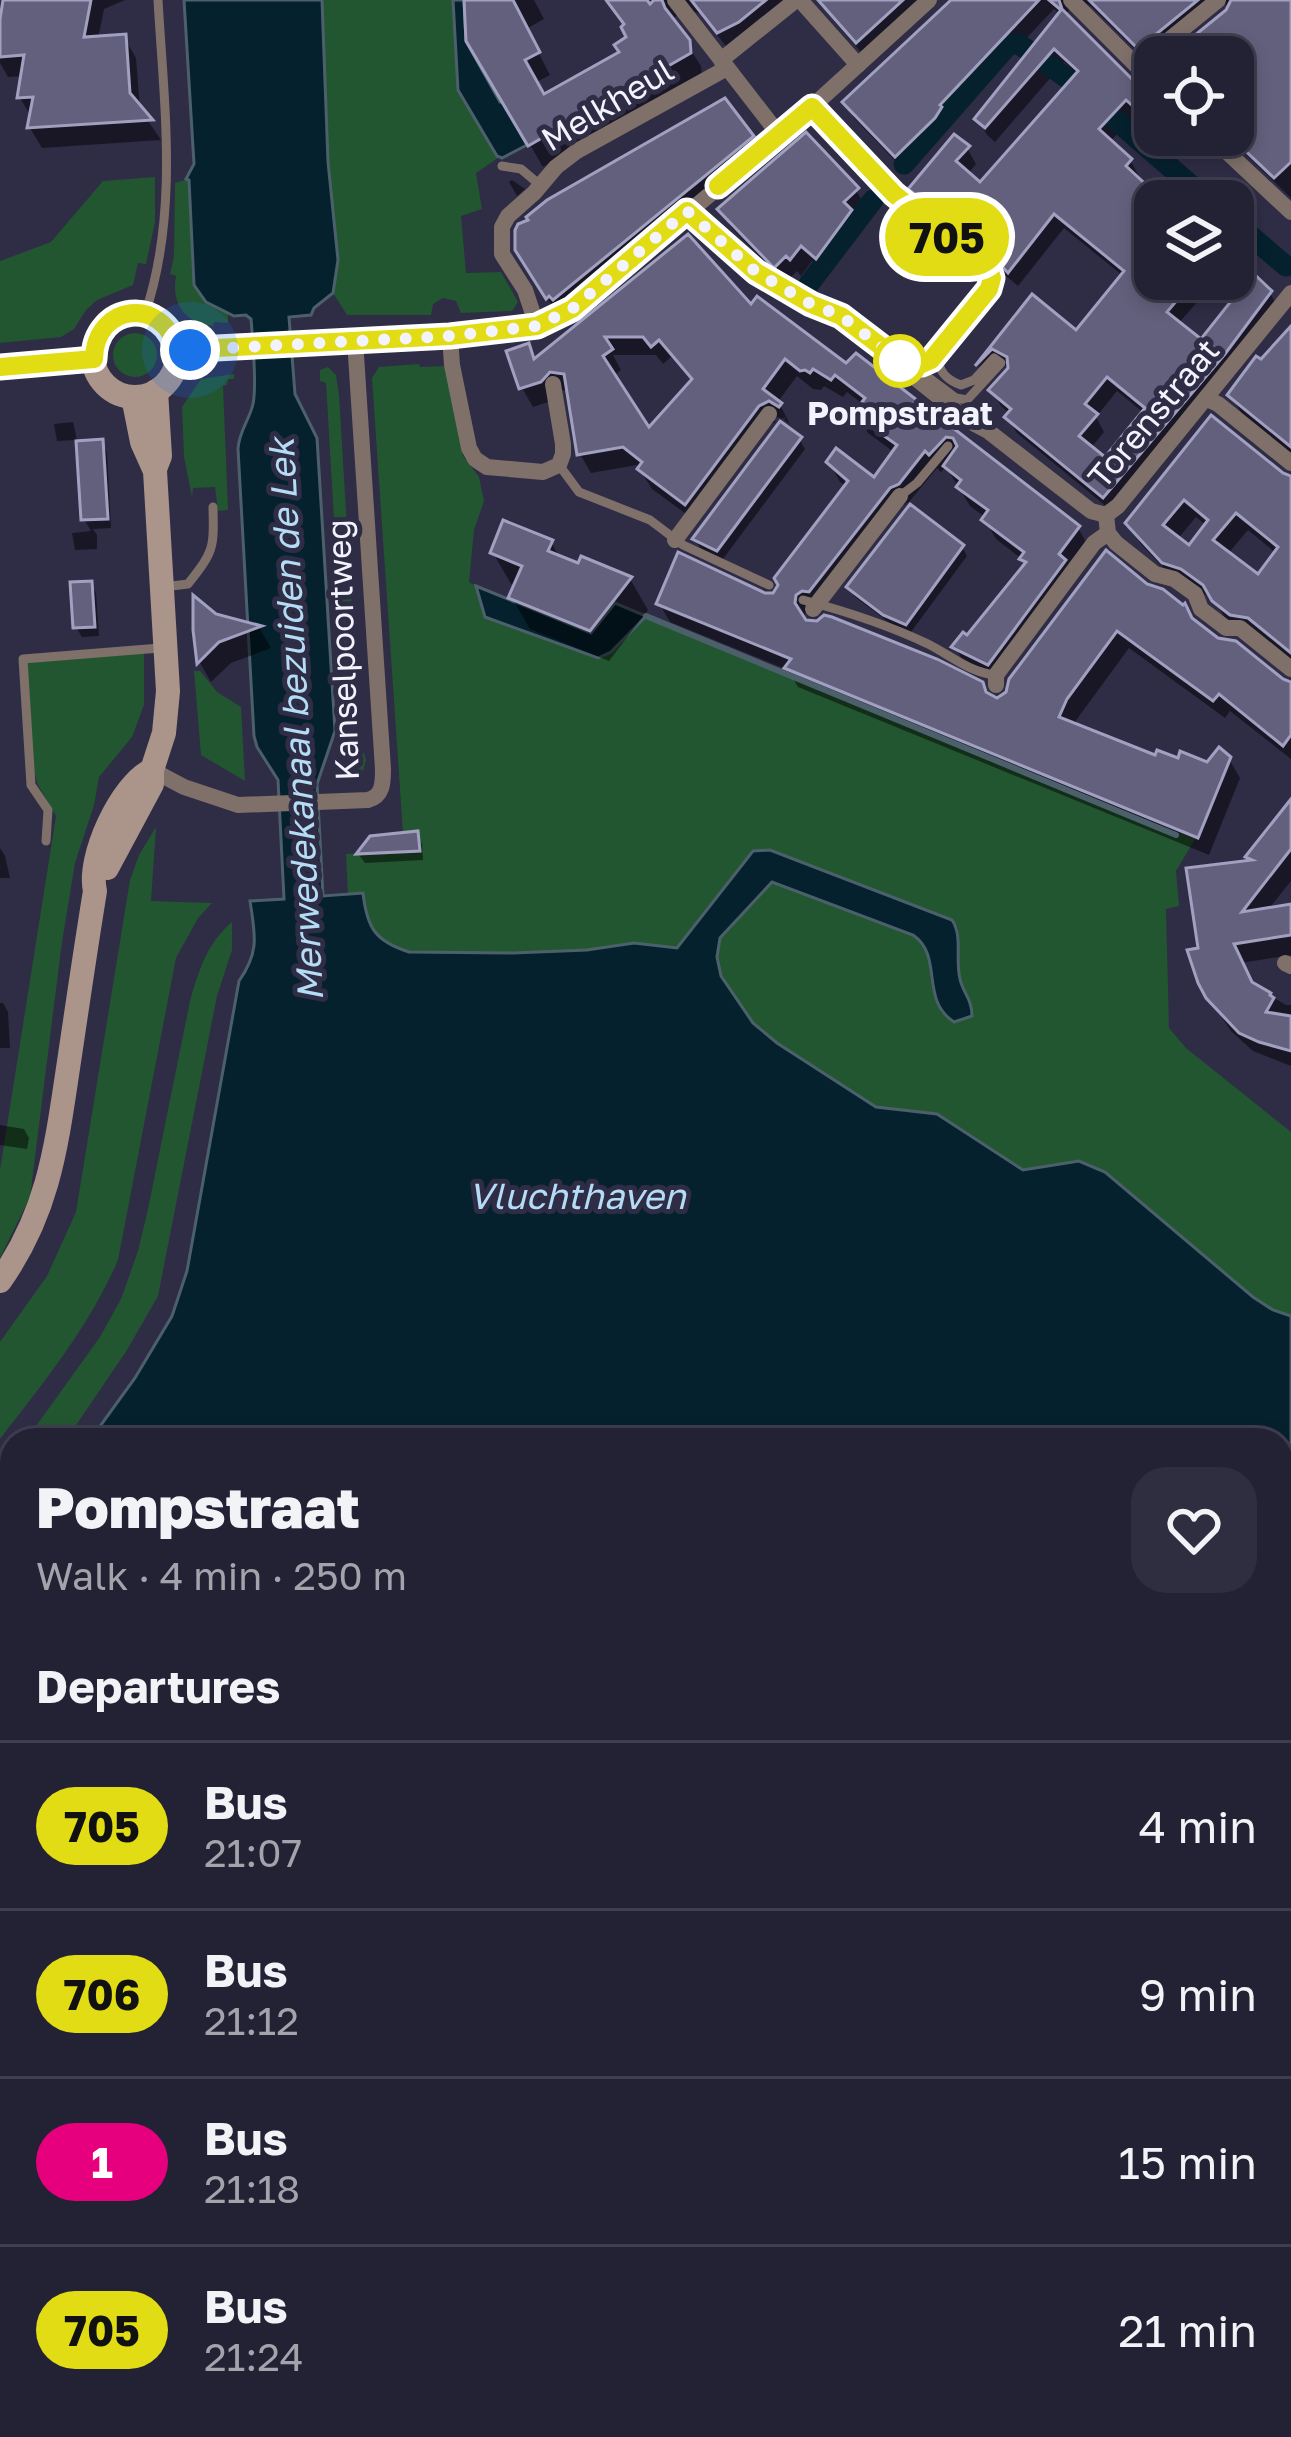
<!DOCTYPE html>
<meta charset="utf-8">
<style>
:root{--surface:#232134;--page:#2f2e40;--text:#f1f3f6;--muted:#a3a3ac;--line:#403e4f}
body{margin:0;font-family:"Golos Text",sans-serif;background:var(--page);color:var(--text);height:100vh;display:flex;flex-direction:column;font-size:45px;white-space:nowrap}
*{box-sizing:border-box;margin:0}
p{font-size:39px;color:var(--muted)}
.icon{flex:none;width:66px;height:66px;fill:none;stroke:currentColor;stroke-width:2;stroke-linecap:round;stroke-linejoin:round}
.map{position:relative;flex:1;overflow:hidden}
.panel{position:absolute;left:0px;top:1428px;width:1293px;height:1011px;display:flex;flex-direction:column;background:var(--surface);border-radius:36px 36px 0 0;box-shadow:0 6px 18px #0003,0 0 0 3px var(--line)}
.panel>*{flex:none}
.badge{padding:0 24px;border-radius:39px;font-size:42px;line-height:78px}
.buttons{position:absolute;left:1134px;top:36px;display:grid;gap:24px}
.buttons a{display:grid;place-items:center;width:120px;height:120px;border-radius:24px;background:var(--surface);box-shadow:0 6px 18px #0003,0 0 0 3px var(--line);font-size:60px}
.you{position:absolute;width:60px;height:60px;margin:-30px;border:9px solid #fff;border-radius:50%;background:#1a73e8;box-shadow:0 0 0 18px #1a73e833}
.map>.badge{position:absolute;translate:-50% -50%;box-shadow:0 0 0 6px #fff}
h2{padding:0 36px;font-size:45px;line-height:108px}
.round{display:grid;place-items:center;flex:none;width:126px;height:126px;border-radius:36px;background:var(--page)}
.headline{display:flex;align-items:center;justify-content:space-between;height:204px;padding:0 36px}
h1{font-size:57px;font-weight:800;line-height:90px}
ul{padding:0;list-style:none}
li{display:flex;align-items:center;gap:36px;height:168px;padding:0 36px;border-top:3px solid var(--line)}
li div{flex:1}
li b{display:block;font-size:45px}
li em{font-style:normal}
li .badge{min-width:132px;font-weight:700;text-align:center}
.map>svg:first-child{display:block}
.built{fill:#363253}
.green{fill:#225630}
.water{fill:#05212e;stroke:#4c606c;stroke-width:3}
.shadow{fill:#0007;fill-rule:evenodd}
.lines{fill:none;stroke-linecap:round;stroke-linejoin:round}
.stream{stroke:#4c606c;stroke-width:6}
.canal{stroke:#05212e;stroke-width:21}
.building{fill:#63607d;stroke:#a2a0c0;stroke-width:3;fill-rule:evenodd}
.lane{stroke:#7f706a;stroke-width:9}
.street{stroke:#7f706a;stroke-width:16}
.secondary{stroke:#ab948a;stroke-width:24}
.line-casing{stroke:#fff;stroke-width:27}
.line{stroke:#e1dc14;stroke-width:18}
.walk{stroke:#f3f3fd;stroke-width:12;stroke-dasharray:0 21.6}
.stop-dot{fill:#fff;stroke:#e1dc14;stroke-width:6}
.labels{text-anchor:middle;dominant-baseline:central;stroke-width:10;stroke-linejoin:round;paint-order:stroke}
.street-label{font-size:33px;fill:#f3f3fd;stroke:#2f2c46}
.stop-label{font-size:33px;font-weight:bold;fill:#f3f3fd;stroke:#2f2c46}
.water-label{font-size:36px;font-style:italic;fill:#b4dcf4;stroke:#2f2c46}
</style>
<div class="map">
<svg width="1291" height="2437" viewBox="0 0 1291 2437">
<rect width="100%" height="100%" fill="#2f2c46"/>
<polygon class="built" points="0,1937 12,1959 12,2427 84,2427 66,2437 0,2437"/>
<g class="green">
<polygon points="322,0 453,0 458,90 498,158 476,173 482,209 461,216 466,273 501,272 518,302 512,311 461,313 456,301 443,298 433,304 431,315 347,315 333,293 338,260 328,162"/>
<polygon points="155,177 155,222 146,264 138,263 133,285 97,300 86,310 74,329 61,337 0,343 0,261 51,242 103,181"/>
<path d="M189 179 192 276 206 302 228 313V323L214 322 213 326C185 323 171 304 176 276L170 274 174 256 175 183Z"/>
<circle cx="135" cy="355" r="22"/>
<path d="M419 364 420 367 448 366 463 456 479 477 484 501 474 530 469 582 476 586 485 617 611 652 646 616 705 643 1177 837 1179 833 1195 839 1176 871 1179 906 1166 909 1169 1028 1186 1048 1291 1132V1316L1273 1310 1253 1297 1079 1161 1023 1171 938 1114 876 1107 777 1043 753 1023 721 976 717 957 720 938 771 881 913 935C933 948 928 962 931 983 933 994 938 1004 942 1014L960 983 958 928 952 920 770 850 753 852 677 948 634 943 587 950 513 953 409 952C375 941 367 928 363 893L348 894 346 854 420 850 418 832 403 833 372 378 379 367Z"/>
<polygon points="328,367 336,375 339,395 360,742 366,760 361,779 351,779 349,774 326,383 320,381 320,370"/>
<polygon points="234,374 234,379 228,379 227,385 223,386 228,510 218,511 215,487 193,488 192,497 184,457 182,407 201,379"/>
<polygon points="144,653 144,705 132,737 99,777 94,805 75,863 62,942 30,1197 0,1258 0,1170 56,816 38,785 34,771 26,663"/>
<polygon points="194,671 200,671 217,692 241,707 245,781 201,755"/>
<path d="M156 827 151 901 212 903 198 918 176 958 118 1260C89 1327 44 1382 0 1439V1342L47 1276 76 1212 130 880 139 855Z"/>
<path d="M232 922V950L217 996 158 1296 127 1350 66 1440H26L100 1337 121 1299 138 1251 148 1209 190 1001C199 970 207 943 232 922Z"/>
</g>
<g class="water">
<path d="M184 0H322L328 162 338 260 333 293 314 308 311 315 289 317 295 394 317 438 335 731 317 784 323 896 363 893C367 928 375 941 409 952L513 953 587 950 634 943 677 948 753 851 770 850 952 920C963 936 955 959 960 979 963 993 972 999 972 1016L954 1022C919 999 944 956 913 935L772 882 720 938 717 957 721 976 753 1023 777 1043 876 1107 937 1114 1023 1170 1079 1161 1105 1172 1253 1297 1273 1310 1291 1316V1501L1281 1506V1440H90L135 1378 172 1316 187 1271 239 981C260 951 255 935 250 901L284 899 278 780 257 747 254 736 238 449C239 431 249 421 253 404 257 385 253 343 251 319L246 315 234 316 206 302 194 285 189 180 186 179 194 164Z"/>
<polygon points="453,0 464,0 466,41 500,102 502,102 527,145 502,158 497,156 458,90"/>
<polygon points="476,586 591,633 615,603 646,616 611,652 598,658 485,617"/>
<polygon points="12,1527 12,1720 0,1695 0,1538"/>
<polygon points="1281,1887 1291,1895 1291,2437 230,2437 235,2427 1281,2427"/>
</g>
<g class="shadow">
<polygon points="6,0 125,0 104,9 98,39 124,37 136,58 140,109 161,140 42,148 30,128 32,118 20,98 24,76 8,77 0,63 0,36"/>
<polygon points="467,0 534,0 544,19 526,29 550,75 535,83 543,98 623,53 630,38 625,27 604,0 792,0 732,54 701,14 686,9 675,17 674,24 701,66 702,76 543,167 469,40"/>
<polygon points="817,0 931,0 870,63"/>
<path d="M955 0H1291V198L1226 135H1233V57H1173L1228 12 1232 4 1220 5 1149 63 1092 7 1084 2 1071 6 1066 15 1144 95 1155 99V131L1136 113 1110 142 1130 160 1139 176 1136 180 1159 201H1155V279H1233V258L1270 293 1279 309 1113 512 1017 433 1007 418 1010 414 1001 406 992 391 1012 369 1002 364 986 379 979 366 1033 298 1076 334 1123 276 1064 228 1018 286 921 205 912 190 967 148 976 164 967 175 980 186 1078 75 1064 62 995 142 987 135 978 119 1061 15 1054 9 947 122 949 125 943 135 905 171 854 118 845 102ZM1212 285 1233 304 1201 343 1178 324ZM1117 391 1144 413 1106 461 1090 449 1104 432 1096 417Z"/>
<polygon points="1160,135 1178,135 1170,144"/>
<polygon points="752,138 762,156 558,315 529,269"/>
<polygon points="512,180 525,189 517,196 509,182"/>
<polygon points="856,190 866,208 854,219 860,229 827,274 812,261 801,276 797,271 785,283 731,227 721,210"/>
<path d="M687 238 751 308 847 367 856 357 1078 528 1089 547 999 682 966 666 955 647 967 639 1027 566 1022 559 996 539 985 520 986 518 970 506 946 467 941 472 937 468 909 502 900 507 814 609 805 614 804 622 997 701 1009 694 1106 555 1192 622 1282 682 1291 684V759L1230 711 1225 718 1129 648 1077 719 1074 726 1156 759 1208 765 1229 759 1240 778 1209 855 798 687 788 670 670 622 659 603 775 596 847 487 840 482 829 462 874 481 895 453 868 433 857 414 864 405 847 392 843 397 824 386 821 390 813 389 797 376 777 403 780 405 790 424 784 420 786 417 782 419 771 414 769 417 776 422 769 425 697 522 652 489 637 465 591 473 580 454 570 391 561 390 551 401 533 407 522 388 510 353 528 347 536 362ZM613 355H656L663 364 671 357 693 382 649 432 613 376 621 370Z"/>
<polygon points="1291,331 1291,454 1242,414 1231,395"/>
<path d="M1212 419 1282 476 1291 478V660L1226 620 1216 602 1195 587 1176 581 1140 543 1129 524ZM1196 517 1207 526 1189 549 1177 540ZM1248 530 1277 554 1258 578 1227 555Z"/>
<polygon points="73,422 77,440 57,441 54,424"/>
<polygon points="799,439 805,449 723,559 701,549 695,539"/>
<polygon points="101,442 107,452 111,528 93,529 97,535 97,549 75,550 72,533 91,531 84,519"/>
<polygon points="551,542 561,560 630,579 648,610 609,661 530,629 512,598 516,586 511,584 493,553"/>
<polygon points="962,547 967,556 911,632 891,624 854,596 849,588"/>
<polygon points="91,584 96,593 99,636 82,637 76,627"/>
<polygon points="197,602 215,617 260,629 271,648 231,663 211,682 200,663"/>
<polygon points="1291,814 1291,881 1267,911 1291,908 1291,955 1241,963 1252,985 1286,1005 1291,1005 1291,1066 1253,1051 1231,1031 1212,1003 1201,951 1252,863 1249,857"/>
<polygon points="417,834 422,844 423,860 365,863 359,855 368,842"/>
<polygon points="0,848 5,856 10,878 0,878"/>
<polygon points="0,1003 3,1003 8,1012 10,1048 0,1048"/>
<polygon points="0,1125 24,1129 29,1138 27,1149 0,1145"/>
<polygon points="1283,1457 1291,1471 1291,1480 1281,1485"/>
<polygon points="1291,1545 1291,1609 1281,1614 1281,1551"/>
<polygon points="12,1786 12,1848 0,1826 0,1787 2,1791"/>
<polygon points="0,2042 12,2066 12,2182 0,2188"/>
<polygon points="0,2418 7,2429 8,2437 0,2437"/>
</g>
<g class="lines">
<polyline class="stream" points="646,616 1176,835"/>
<g class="canal">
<polyline points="904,164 1009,44 1019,44 1071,81 1209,201"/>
<polyline points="1233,221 1286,266"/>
<polyline points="809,284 873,200"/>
</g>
</g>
<g class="building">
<polygon points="3,0 91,0 84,37 126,34 130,93 153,120 27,128 33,97 17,98 24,55 0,57 0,19"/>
<polygon points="464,0 513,0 540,52 525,60 544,94 619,52 614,45 626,37 621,27 624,24 606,0 647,0 650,4 654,0 662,0 665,8 690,40 691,53 528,146 466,41"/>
<polygon points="691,0 766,0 739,22 717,33"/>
<polygon points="818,0 903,0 856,43"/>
<polygon points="951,0 1039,0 940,105 942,107 935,118 895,157 842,102"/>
<path d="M1049 0H1059L1062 9 1146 93 1155 98V126L1126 100 1099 129 1132 159 1126 166 1155 193V279H1195L1167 312 1201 339 1232 300 1210 279H1233V254L1272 291 1225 354 1103 498 1004 417 1011 409 988 390 1008 368 1007 357 992 349 975 366 1032 294 1076 330 1124 271 1054 214 1008 273 994 258 908 189 954 134 970 146 956 161 980 182 1078 71 1054 49 985 128 974 119 1061 10ZM1107 377 1145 408 1105 457 1079 436 1098 414 1085 404Z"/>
<polygon points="1089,0 1198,0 1138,49"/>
<polygon points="1231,0 1291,0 1291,162 1274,178 1233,139 1233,57 1168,57 1226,10"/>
<polygon points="725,98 754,136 553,300 549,296 546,299 515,250 515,230 518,224 528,220 526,217 547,200"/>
<polygon points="806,132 859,188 844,202 852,210 816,259 801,246 790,260 786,256 774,268 717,209"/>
<path d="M688 234 751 304 757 296 846 363 856 353 1080 526 1059 554 1066 560 988 665 951 647 963 632 967 635 1026 562 1019 559 1024 552 981 520 988 510 956 487 961 480 943 466 957 446 953 438 946 437 929 455 925 451 899 484 890 488 809 592 802 591 796 595 795 603 806 620 817 621 824 615 832 617 937 659 983 682 986 692 997 698 1006 692 1009 679 1106 550 1147 584 1163 589 1183 605 1185 603 1192 618 1218 638 1236 641 1283 679 1291 682V735L1283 746 1219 694 1213 701 1117 631 1067 699 1059 717 1155 755 1157 750 1178 758 1180 751 1207 762 1219 747 1231 757 1198 838 784 668 791 659 656 604 678 552 765 593H773L778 585 774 578 848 481 826 462 836 448 874 477 897 445 853 414 865 398 835 375 831 380 813 369 810 373 805 370 800 371 785 359 763 389 782 403 779 407 769 401 759 406 685 505 637 469 642 462 623 447 577 455 564 374 550 372 541 382 519 389 506 351 529 343 534 359ZM605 337H643L651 347 659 340 692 379 649 427 603 356 613 349Z"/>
<polygon points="1291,326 1291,447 1227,395 1256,356 1261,359"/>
<path d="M1211 415 1283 473 1291 476V653L1248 618 1230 615 1212 601 1203 585 1181 569 1162 563 1125 523ZM1184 500 1208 520 1189 545 1163 525ZM1236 513 1278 547 1258 574 1213 540Z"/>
<polygon points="780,421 802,437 743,516 717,551 692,539"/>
<polygon points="103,439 108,519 81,520 76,441"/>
<polygon points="910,504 964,545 906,625 883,615 846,587"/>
<polygon points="503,520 553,540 548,551 578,563 581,556 632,577 590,631 508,598 522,566 490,553"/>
<polygon points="92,581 95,627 73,628 70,582"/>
<polygon points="193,595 216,614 262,626 219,642 197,664 193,630"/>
<polygon points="1291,799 1291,849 1242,912 1291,904 1291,935 1234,944 1252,982 1271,993 1270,995 1274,998 1266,1012 1291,1016 1291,1051 1259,1042 1239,1033 1206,998 1198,983 1187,950 1198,948 1186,868 1252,860 1245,857"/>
<polygon points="418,831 420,851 356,854 370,836"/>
</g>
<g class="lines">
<g class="lane">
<polyline points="502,166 521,169 540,185"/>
<path d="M145 314C179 213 164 105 158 0"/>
<path d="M916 368 956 398 967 400 1001 363 994 358 974 380 961 385C947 380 938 372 938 356"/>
<polyline points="559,465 579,492 650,520 683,545 769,585"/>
<polyline points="900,496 917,483 948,446"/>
<path d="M163 587 188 584C214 551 214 549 213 507"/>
<path d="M803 600C845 611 888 625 928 644 950 655 970 673 996 675"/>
<polyline points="46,841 48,810 31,785 23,659 160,648"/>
<polyline points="1281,1535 1291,1530"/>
<polyline points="1281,1620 1291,1614"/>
</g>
<g class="street">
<polyline points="675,0 780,136"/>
<polyline points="800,0 858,65"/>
<polyline points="1071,0 1155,84"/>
<polyline points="721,60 796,0"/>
<polyline points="1137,66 1218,0"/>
<polyline points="812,107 894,194 986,268 992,278 989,289 931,360 922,364 900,361"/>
<polyline points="1209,135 1291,212"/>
<polyline points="687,211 756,272 811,304 841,316 900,361 914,377 969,421 988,431 1091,511 1106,515"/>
<polyline points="537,326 525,290 502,254 502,227 508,216 534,193 556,167 577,151 727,68"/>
<polyline points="450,336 452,365 469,448 475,459 487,467 543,472 559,465 563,454 563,444 553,384"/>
<polyline points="177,350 450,336 507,330 537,326 572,309 780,136 929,0"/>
<polyline points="1207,399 1218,404 1291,463"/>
<polyline points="1106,515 1118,506 1291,293"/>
<polyline points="1106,515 1108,533 1116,543 1155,574 1174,579 1195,594 1201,609 1226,628 1240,628 1291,669"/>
<polyline points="675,540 769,414"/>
<polyline points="813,609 900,496"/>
<polyline points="996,685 996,675 1094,543 1108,533"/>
<path d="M152 770 184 787 238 805 368 800C383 796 383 783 383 769L355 340"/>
<polyline points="1285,963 1291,966"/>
<polyline points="0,1723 12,1748"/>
<polyline points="0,1961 12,1983"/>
</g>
<g class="secondary">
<circle cx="135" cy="355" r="42"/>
<polyline points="0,367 94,359"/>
<polyline points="155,469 160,456 156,391"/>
<polyline points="107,868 152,784 152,770 164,733 168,691 155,471 142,442 133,397"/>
<path d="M0 1281C51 1209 57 1140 70 1055 78 1001 86 946 95 891 87 858 121 784 152 770"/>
</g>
</g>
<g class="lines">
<g class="line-casing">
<path id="line" d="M0 367 94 359C95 303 164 296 177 350L450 336 537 326 572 309 687 211 756 272 811 304 841 316 900 361 922 364 931 360 989 289 992 278 990 272 894 194 812 107 718 186"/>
</g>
<use href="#line" class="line"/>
<polyline class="walk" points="190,350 450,336 537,326 572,309 687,211 756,272 811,304 841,316 900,361"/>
</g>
<circle class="stop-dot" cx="900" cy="361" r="24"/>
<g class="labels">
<g class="street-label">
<text transform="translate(607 104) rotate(-31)">Melkheul</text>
<text transform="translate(1153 413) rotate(-50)">Torenstraat</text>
<text transform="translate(342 650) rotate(-92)">Kanselpoortweg</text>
</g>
<g class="stop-label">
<text x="900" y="412">Pompstraat</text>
</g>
<g class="water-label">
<text transform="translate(295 720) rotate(-93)">Merwedekanaal bezuiden de Lek</text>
<text x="577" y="1195">Vluchthaven</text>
</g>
</g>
</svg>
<div class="buttons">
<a><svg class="icon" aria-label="locate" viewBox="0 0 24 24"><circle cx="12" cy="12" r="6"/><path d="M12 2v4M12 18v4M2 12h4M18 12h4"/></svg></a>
<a><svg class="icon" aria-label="layers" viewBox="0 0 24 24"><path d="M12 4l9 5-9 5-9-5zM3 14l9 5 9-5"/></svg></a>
</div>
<div class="you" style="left:190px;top:350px"></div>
<b class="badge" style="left:947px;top:237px;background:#e1dc14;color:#111">705</b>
<section class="panel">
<div class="headline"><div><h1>Pompstraat</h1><p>Walk · 4 min · 250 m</p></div><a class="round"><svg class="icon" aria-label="heart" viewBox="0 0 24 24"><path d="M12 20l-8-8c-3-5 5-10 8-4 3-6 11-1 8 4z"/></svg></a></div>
<h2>Departures</h2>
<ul>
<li><span class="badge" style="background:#e1dc14;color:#111">705</span><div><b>Bus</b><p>21:07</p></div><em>4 min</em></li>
<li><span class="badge" style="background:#e1dc14;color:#111">706</span><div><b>Bus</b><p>21:12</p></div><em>9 min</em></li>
<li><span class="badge" style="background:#e6007e;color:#fff">1</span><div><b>Bus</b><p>21:18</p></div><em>15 min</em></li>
<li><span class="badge" style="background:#e1dc14;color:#111">705</span><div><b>Bus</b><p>21:24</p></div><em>21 min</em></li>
</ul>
</section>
</div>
